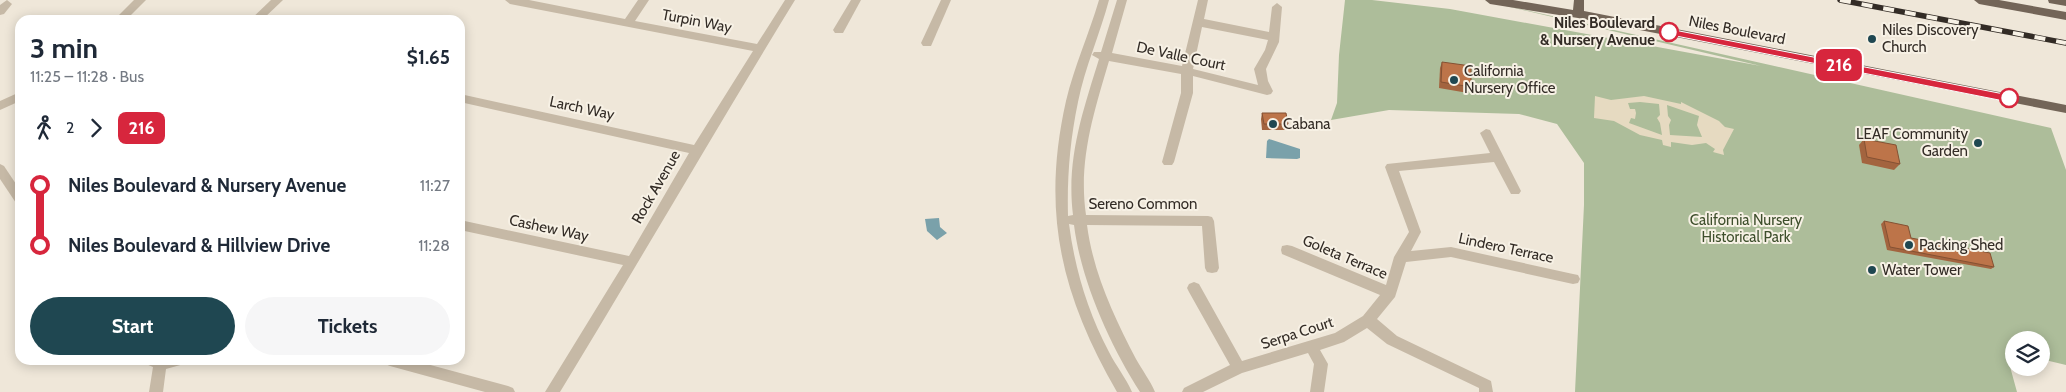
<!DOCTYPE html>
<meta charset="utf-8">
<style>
:root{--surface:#fff;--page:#f6f6f7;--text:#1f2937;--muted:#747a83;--accent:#1f4751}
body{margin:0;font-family:Cabin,sans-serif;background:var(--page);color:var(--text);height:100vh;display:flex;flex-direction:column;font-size:19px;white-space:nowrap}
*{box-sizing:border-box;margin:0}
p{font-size:16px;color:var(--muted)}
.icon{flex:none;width:28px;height:28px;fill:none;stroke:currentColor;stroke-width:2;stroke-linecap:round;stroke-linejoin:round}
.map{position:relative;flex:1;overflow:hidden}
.side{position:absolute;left:15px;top:15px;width:450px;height:350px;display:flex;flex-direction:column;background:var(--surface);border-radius:15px;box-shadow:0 2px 12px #0003}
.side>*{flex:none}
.badge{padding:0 10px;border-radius:8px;font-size:18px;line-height:32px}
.controls{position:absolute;left:2005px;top:331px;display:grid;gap:10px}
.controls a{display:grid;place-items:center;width:45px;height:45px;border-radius:50%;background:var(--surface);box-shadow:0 2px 12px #0003;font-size:25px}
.map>.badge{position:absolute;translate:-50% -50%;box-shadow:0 0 0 2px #fff}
.legs{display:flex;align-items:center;gap:8px;height:55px;padding:0 15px;font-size:16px}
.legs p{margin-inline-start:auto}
.head{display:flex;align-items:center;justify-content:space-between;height:85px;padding:0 15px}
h1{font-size:28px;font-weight:700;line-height:38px}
.button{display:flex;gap:10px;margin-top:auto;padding:10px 15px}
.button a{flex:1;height:58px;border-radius:30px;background:var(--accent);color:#fff;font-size:20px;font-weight:700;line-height:58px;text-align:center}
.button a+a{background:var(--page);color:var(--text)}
ul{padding:0 15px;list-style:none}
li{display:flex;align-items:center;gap:18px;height:60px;font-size:19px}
li i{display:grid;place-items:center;width:8px;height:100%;margin:0 6px;background:currentColor}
li i::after{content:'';width:12px;height:12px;margin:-6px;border:4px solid;border-radius:50%;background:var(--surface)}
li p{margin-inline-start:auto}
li:first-child i{background:linear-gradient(#0000 50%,currentColor 0)}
li:last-child i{background:linear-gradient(currentColor 50%,#0000 0)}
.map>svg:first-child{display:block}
.green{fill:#adbd9a}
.plaza{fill:#e6dac1;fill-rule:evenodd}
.water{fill:#7aa1aa}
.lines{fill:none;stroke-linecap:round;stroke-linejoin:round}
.minor{fill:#c6b9a6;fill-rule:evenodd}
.major{fill:#736558;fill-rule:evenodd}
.rail-casing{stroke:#332c26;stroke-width:5.5}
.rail{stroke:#f7f1e5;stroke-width:4;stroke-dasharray:11;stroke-linecap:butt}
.wall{fill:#a3643f}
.building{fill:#bd7449;stroke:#845133}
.line-1{fill:#d7263d;stroke:#fff}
.stop-1-dot{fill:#fff;stroke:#d7263d;stroke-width:2.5}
.poi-dot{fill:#1f4751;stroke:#f7f1e5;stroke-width:2}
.labels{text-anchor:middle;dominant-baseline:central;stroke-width:4;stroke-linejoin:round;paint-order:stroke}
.street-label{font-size:15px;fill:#332c26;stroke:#f7f1e5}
.stop-label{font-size:15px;font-weight:bold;fill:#332c26;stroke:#f7f1e5;text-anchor:end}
.poi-label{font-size:15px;fill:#332c26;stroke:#f7f1e5;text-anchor:start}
.park-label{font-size:15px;fill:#3e4f2c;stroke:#f7f1e5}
</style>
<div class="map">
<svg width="2066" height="392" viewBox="0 0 2066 392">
<rect width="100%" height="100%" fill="#efe7d9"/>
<polygon class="green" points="1345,0 1372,0 1450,9 1761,66 1480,0 2051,128 2066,170 2066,365 2041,359 2041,340 2014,340 2014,353 2006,352 2017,392 1575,392 1584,205 1584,163 1557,124 1519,114 1389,110 1331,120 1337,103 1339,55"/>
<path class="plaza" d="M1595 96 1611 100 1644 96 1681 104V102L1719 121 1725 127 1734 129 1723 150 1724 155 1713 152 1715 149 1706 143 1692 145 1671 142V147L1663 145 1662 140 1640 135 1614 121 1594 118ZM1640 102 1659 104 1660 115 1657 118 1660 123 1662 135 1629 123 1631 118 1635 119 1636 113 1635 109H1630L1628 103ZM1667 105 1699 116 1697 125 1702 137 1670 135 1669 125 1671 120 1668 116Z"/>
<g class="water">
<polygon points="1269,139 1300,149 1300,158 1297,159 1266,158 1267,141"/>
<polygon points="939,218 940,227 947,233 937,240 927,231 925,219"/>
</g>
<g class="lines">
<g class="minor">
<polygon points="7,0 12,4 4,14 0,15 0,5"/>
<polygon points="134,0 146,0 126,20 114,20"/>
<polygon points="271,0 283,0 262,20 250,20"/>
<path d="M505 0H529L625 19 638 0H649L635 21 757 44 785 0H795C716 129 639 262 560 392H545L623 265 460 230V220L629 256 689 153 460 102V94L694 145 753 51 510 4Z"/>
<polygon points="851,0 861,0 843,33 835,33 833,30"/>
<polygon points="941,0 951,0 931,46 923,46 921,43"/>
<path d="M1099 0H1109C1100 34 1085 67 1078 102 1070 140 1067 177 1068 216L1073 215C1066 159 1083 111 1099 59L1092 55 1094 52H1101L1117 0H1127L1112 53 1182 66 1198 0H1208L1204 19 1269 32 1272 7 1277 3 1282 7 1279 42 1266 69 1268 81 1273 91 1271 94 1267 95 1193 76V93L1174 162 1172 165H1164L1162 162 1181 93V74L1109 61C1094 112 1078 161 1086 215L1208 216 1212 217 1214 221 1219 268 1217 272 1212 273 1207 272 1205 268 1202 226 1087 225C1093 272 1114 317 1136 359 1142 370 1150 380 1155 392H1140C1110 345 1081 281 1074 225L1069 224C1075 270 1088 312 1109 352 1116 366 1126 378 1132 392H1117C1061 295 1041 212 1066 101 1074 67 1089 34 1099 0ZM1202 27 1268 40 1265 50 1254 69 1258 85 1193 69Z"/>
<polygon points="20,92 20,101 0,110 0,101"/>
<polygon points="1486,129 1490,130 1521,191 1519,194 1511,194 1494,162 1399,171 1421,232 1411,251 1451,247 1573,274 1578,275 1580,279 1578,283 1573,284 1451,257 1406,262 1395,297 1377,319 1397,336 1491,381 1493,392 1479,392 1479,388 1387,344 1367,328 1344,342 1320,350 1328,364 1324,392 1310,392 1314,364 1308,353 1242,373 1203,392 1182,392 1184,388 1230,365 1189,292 1187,288 1189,284 1194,282 1199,284 1242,361 1335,333 1363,316 1380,295 1282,254 1281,250 1282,246 1287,245 1292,246 1386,285 1394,257 1409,232 1385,167 1387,164 1490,153 1480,133"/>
<polygon points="0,164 4,166 20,190 20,205 16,203 0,179"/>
<polygon points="144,360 186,360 184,364 166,369 163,392 149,392 153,367 146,364"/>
<polygon points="383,360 412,360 508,386 513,388 515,392 485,392 390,366 385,364"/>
</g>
<g class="major">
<polygon points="1485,0 1513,0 1573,10 1574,0 1584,0 1584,11 2066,105 2066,113 1578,18 1490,4"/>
<polygon points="1974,0 1999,0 2066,12 2066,20 1979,4"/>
<polygon points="2048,0 2066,0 2066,6 2049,3"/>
</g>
<g class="rail-casing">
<polyline id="rail" points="1840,0 2066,43"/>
</g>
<use href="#rail" class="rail"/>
</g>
<g class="wall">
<polygon points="1442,62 1471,87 1468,93 1439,88 1440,68"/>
<polygon points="1262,113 1288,124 1286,130 1262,130 1261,119"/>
<polygon points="1864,139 1900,164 1894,170 1862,163 1859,145"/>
<polygon points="1884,221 1911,238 1994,267 1991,269 1887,250 1881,224"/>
</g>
<g class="building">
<polygon points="1442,62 1471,66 1471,87 1441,82"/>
<polygon points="1262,113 1286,113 1288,124 1264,124"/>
<polygon points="1864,139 1896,145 1900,164 1867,157"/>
<polygon points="1884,221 1908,226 1911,238 1990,253 1994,267 1890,247"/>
</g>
<polygon class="line-1" points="1669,29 2009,95 2013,98 2009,102 1666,34 1666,30"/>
<g class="stop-1-dot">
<circle cx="1669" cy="32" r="9"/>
<circle cx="2009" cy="98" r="9"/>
</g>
<g class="poi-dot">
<circle cx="1872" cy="39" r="5"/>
<circle cx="1454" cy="80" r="5"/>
<circle cx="1273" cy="124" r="5"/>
<circle cx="1978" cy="143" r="5"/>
<circle cx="1909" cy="245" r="5"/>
<circle cx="1872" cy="270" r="5"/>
</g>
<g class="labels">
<g class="street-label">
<text transform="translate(697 21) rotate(11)">Turpin Way</text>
<text transform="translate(1737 30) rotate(11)">Niles Boulevard</text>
<text transform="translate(1181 56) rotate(12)">De Valle Court</text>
<text transform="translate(582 108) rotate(12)">Larch Way</text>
<text transform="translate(656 187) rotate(-60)">Rock Avenue</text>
<text x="1143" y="204">Sereno Common</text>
<text transform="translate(549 228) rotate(12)">Cashew Way</text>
<text transform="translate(1506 248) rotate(12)">Lindero Terrace</text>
<text transform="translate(1345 257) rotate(23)">Goleta Terrace</text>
<text transform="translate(1297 333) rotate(-18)">Serpa Court</text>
</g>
<g class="stop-label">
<text x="1655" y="23">Niles Boulevard<tspan x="1655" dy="17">&amp; Nursery Avenue</tspan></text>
</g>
<g class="poi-label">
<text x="1882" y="30">Niles Discovery<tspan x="1882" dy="17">Church</tspan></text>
<text x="1464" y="71">California<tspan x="1464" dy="17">Nursery Office</tspan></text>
<text x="1283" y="124">Cabana</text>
<text x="1968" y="134" text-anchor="end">LEAF Community<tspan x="1968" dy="17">Garden</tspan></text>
<text x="1919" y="245">Packing Shed</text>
<text x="1882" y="270">Water Tower</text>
</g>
<g class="park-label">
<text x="1746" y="220">California Nursery<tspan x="1746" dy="17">Historical Park</tspan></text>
</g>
</g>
</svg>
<div class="controls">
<a><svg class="icon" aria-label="layers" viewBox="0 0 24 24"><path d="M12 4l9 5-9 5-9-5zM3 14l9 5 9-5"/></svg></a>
</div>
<b class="badge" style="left:1839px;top:65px;background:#d7263d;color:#fff">216</b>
<section class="side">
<div class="head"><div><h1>3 min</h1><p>11:25 – 11:28 · Bus</p></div><b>$1.65</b></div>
<div class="legs"><svg class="icon" aria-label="walk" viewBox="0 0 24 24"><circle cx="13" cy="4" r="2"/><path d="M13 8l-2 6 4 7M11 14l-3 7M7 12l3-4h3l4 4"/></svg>2<svg class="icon" aria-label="forward" viewBox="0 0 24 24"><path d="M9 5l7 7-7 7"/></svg><b class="badge" style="background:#d7263d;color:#fff">216</b></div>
<ul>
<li><i style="color:#d7263d"></i><b>Niles Boulevard &amp; Nursery Avenue</b><p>11:27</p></li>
<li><i style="color:#d7263d"></i><b>Niles Boulevard &amp; Hillview Drive</b><p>11:28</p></li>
</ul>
<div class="button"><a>Start</a><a>Tickets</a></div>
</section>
</div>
